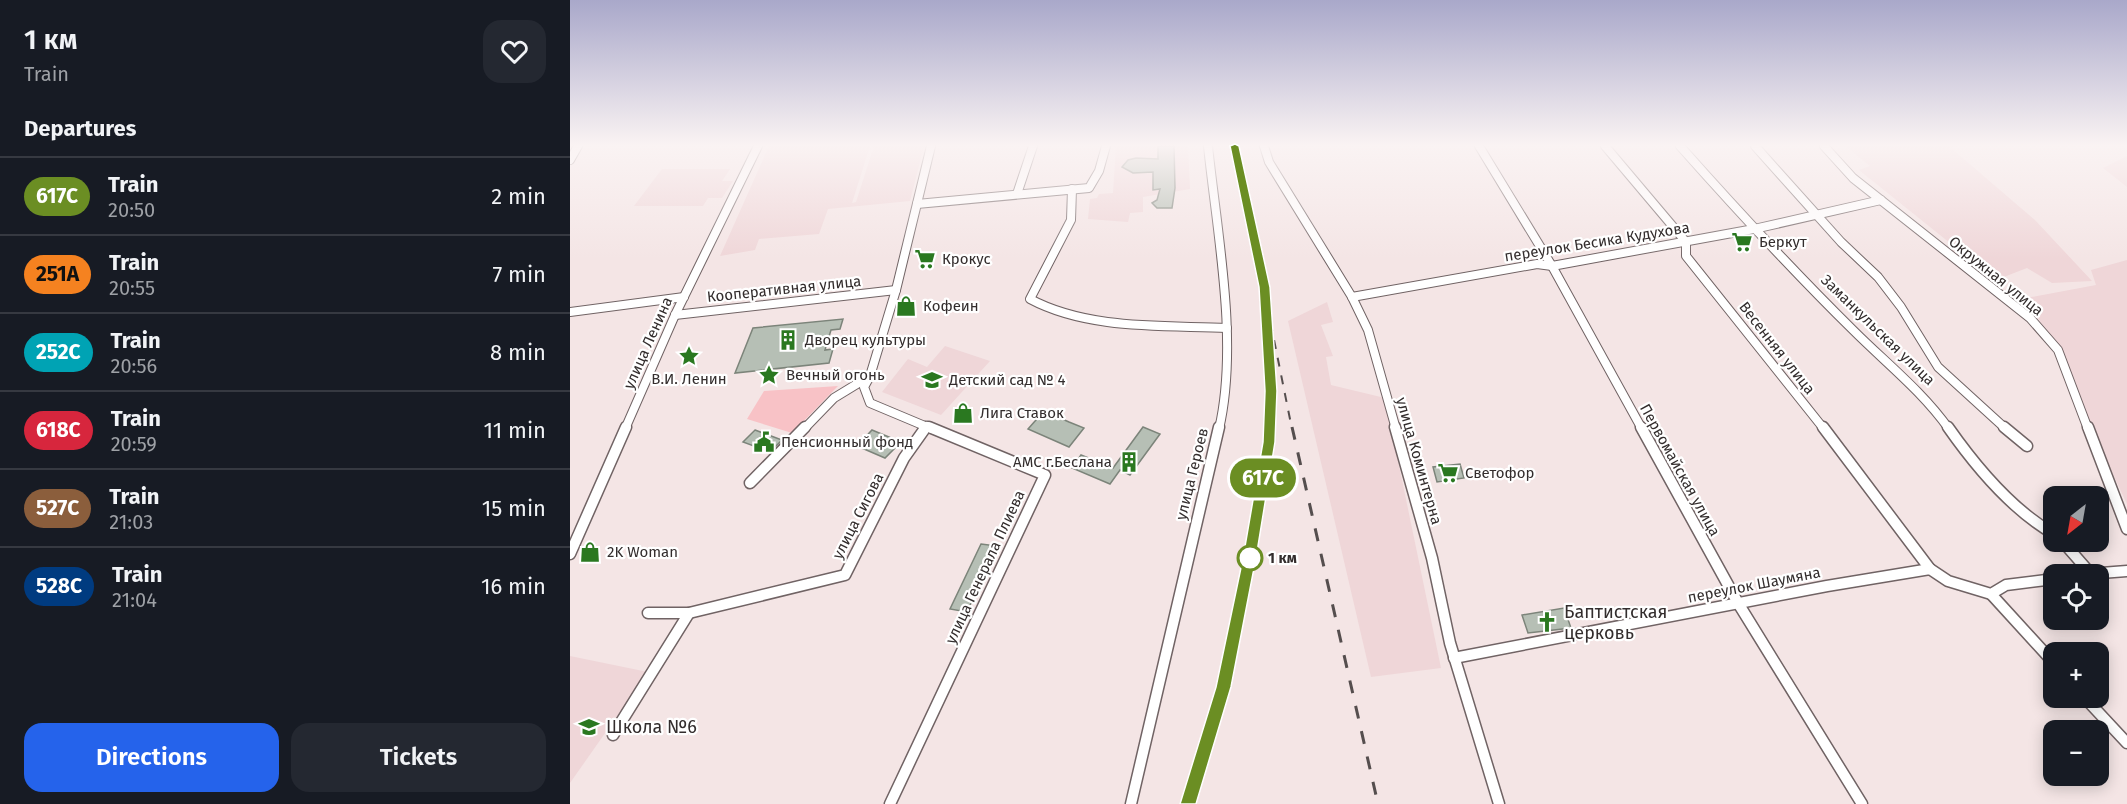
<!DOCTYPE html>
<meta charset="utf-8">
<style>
:root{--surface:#171b24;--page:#242831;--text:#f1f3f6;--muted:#9ea1a6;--line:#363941;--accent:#2563eb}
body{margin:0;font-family:"Fira Sans",sans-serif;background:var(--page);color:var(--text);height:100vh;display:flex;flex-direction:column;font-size:22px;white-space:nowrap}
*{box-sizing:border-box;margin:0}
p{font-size:20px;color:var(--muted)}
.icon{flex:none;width:33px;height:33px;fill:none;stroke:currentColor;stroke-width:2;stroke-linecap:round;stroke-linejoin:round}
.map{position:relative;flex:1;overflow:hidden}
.sheet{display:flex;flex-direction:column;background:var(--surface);width:570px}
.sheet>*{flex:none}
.badge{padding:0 12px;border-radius:20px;font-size:21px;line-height:39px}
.needle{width:39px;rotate:211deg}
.buttons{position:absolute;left:1473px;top:486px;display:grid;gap:12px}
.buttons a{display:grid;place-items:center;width:66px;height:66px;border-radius:12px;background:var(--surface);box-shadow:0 3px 15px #0003;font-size:30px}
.map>.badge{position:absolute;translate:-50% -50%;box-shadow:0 0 0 3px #fff}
h2{padding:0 24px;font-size:22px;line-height:54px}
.round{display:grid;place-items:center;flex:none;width:63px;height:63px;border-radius:18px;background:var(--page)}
.head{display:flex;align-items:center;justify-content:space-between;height:102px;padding:0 24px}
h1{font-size:28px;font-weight:600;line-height:45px}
.action{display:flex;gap:12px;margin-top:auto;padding:12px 24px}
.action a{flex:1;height:69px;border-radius:18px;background:var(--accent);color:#fff;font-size:24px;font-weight:600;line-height:69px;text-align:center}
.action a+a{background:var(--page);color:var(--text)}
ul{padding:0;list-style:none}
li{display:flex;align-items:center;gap:18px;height:78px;padding:0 24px;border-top:2px solid var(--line)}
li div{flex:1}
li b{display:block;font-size:22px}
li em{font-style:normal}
li .badge{min-width:66px;font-weight:700;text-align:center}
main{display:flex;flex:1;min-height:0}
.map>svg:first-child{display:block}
.built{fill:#efd6d8}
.green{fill:#f8c2c6}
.building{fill:#b6bfb5;stroke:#7c847a;stroke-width:1.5}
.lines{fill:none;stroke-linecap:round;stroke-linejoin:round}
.minor-far1-casing{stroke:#706364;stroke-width:10}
.minor-casing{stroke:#706364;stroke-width:13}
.minor-far1{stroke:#fff;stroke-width:8}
.minor{stroke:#fff;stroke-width:10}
.rail-far1{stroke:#554e4e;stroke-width:2;stroke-dasharray:9 9;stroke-linecap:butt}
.rail{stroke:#554e4e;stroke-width:3;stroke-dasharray:13 13;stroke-linecap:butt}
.line{fill:#6b8e23;stroke:#fff;stroke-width:1.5}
.stop-dot{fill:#fff;stroke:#6b8e23;stroke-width:3}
.labels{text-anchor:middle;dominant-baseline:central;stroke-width:4.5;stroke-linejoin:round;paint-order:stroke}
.street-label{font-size:15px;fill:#332d2d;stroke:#fff}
.poi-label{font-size:15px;fill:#332d2d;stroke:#fff;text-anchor:start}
.stop-label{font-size:15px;font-weight:bold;fill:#332d2d;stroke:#fff;text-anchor:start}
.near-poi-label{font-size:18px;fill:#332d2d;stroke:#fff;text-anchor:start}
</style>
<main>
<section class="sheet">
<div class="head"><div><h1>1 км</h1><p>Train</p></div><a class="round"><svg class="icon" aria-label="heart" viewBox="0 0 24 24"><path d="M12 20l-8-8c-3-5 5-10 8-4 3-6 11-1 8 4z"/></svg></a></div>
<h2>Departures</h2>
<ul>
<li><span class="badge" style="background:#6b8e23;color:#fff">617C</span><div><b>Train</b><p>20:50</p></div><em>2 min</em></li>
<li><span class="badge" style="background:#f58220;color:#111">251А</span><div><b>Train</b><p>20:55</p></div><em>7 min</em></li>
<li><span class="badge" style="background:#00a3b4;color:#fff">252С</span><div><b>Train</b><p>20:56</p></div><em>8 min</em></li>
<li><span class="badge" style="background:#d7263d;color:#fff">618С</span><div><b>Train</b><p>20:59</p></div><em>11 min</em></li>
<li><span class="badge" style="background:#8b5e3c;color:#fff">527С</span><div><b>Train</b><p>21:03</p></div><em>15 min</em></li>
<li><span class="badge" style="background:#003b80;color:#fff">528С</span><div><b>Train</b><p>21:04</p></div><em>16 min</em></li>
</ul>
<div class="action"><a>Directions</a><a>Tickets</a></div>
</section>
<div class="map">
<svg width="1557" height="804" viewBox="0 0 1557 804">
<rect width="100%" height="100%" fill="#f4e5e5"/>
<g class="built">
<polygon points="199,146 300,146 282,203 286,202 304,146 354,146 340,201 258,209 249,234 189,239 185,250 150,256"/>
<polygon points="546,146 618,146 620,189 573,197 573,212 560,213 558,222 518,219 520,199 527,198 529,194 543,193"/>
<polygon points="1275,146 1386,146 1381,148 1465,220 1522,281 1482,283 1457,268 1426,280 1289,170 1300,166"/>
<polygon points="1557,156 1557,187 1533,168"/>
<polygon points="92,169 160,169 152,181 163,181 152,198 138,198 133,206 64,206"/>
<polygon points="1557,260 1557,504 1467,315 1451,299 1526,285 1521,270"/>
<polygon points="757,302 763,322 751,325 763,356 756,357 761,385 815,398 871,668 801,677 718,321"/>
<polygon points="375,346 420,361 371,415 312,392 338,359 357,367"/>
<polygon points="0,656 78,672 0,783"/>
</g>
<polygon class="green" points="268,386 222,433 177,419 194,391"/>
<g class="building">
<polygon points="588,146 604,146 605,188 602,208 587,208 582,203 587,200 590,189 583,190 583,172 563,173 552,167 558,160 566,158 588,159"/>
<polygon points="273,319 270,329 261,330 255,350 263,349 259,363 165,373 183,328"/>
<polygon points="474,411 499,422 514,428 499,447 458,429"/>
<polygon points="573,427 590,434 560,475 550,470 540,484 502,468 511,455 543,468"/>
<polygon points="185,430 212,440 200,452 173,442"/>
<polygon points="302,430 331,442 315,458 287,446"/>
<polygon points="890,464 894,478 867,482 863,467"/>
<polygon points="411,544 427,546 397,612 380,609"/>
<polygon points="994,608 1001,628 958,633 952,615"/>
</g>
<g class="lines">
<g class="minor-far1-casing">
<g id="minor-far1">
<polyline points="361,146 326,290 300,376 294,387 300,403 362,429"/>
<path d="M638 146C647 233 669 343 649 429"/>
<polyline points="694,146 699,162 782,297 798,330 826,429"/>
<polyline points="909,146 982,266 1072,429"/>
<polyline points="1035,146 1116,242 1116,256 1254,429"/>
<path d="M1110 146C1166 209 1223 271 1283 330 1316 363 1352 391 1379 429"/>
<polyline points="1185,146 1271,242 1308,277 1331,307 1368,367 1436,429"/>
<polyline points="1254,146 1283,178 1460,318 1488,350 1518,429"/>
<polyline points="0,160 8,146"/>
<path d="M502 189 501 220 460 299C518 330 593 325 657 328"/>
<polyline points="447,194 463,146"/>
<polyline points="347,204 519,188 529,171 536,146"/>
<polyline points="782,297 967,264 982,266 1184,229 1311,200"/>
<polyline points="0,312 114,297"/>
<polyline points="105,315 326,290"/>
<polyline points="55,429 105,315 188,146"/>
<polyline points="234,429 264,398 300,376"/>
<polyline points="355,429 357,426"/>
</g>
</g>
<g class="minor-casing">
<g id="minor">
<polyline points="825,427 862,558 880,643 929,804"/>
<polyline points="1071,427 1168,603 1292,804"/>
<polyline points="1253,427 1360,569"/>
<path d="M1378 427C1406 467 1442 510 1484 534"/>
<polyline points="1434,427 1457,446"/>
<polyline points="1518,427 1557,529"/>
<polyline points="180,483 235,427"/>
<polyline points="1493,542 1521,574"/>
<polyline points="0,554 56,427"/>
<polyline points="1518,574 1557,571"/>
<polyline points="1421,594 1484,663"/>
<polyline points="78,613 119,613 275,575 334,458 356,427"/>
<polyline points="884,658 1257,586 1360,569 1378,581 1421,594 1436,585 1484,579"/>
<polyline points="1515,698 1557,743"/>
<polyline points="43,735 119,613"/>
<polyline points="320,804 475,475 359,427"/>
<polyline points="561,804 649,427"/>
</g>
</g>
<use href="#minor-far1" class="minor-far1"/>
<use href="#minor" class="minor"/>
<g class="rail-far1">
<polyline points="665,146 722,429"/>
<polyline points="698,429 698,343"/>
</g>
<g class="rail">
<polyline points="722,427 808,804"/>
<path d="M617 804C659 684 689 555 698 427"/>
</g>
</g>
<linearGradient id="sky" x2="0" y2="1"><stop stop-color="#a9a8ca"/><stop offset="0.56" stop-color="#faf3f3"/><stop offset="1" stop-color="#faf3f3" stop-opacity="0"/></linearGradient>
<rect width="1557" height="259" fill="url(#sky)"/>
<polygon class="line" points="665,144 669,146 700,287 707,391 705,442 686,558 661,687 626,804 610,804 646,687 673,558 693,442 695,391 689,287 660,146"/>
<defs>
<g id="supermarket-bare" transform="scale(1.62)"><path d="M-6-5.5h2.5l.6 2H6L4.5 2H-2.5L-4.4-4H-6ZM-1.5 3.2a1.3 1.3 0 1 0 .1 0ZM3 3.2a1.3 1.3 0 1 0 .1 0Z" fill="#2a7820" stroke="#fff" stroke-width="2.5" paint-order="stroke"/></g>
<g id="shop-bare" transform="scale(1.62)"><path d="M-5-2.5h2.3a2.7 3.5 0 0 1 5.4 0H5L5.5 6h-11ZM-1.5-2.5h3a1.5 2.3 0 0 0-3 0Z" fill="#2a7820" stroke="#fff" stroke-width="2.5" paint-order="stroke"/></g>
<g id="building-bare" transform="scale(1.62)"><path d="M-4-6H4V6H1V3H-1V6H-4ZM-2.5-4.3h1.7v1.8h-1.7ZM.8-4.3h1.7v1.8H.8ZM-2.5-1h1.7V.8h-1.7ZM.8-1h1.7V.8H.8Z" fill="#2a7820" stroke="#fff" stroke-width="2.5" paint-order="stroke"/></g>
<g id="sight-bare" transform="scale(1.62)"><path d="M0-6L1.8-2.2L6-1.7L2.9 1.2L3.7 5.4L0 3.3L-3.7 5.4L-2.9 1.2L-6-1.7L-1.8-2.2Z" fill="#2a7820" stroke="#fff" stroke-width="2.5" paint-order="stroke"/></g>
<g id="school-bare" transform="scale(1.62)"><path d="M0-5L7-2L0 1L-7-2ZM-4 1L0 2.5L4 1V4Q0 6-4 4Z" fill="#2a7820" stroke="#fff" stroke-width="2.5" paint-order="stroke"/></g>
<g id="civic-bare" transform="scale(1.62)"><path d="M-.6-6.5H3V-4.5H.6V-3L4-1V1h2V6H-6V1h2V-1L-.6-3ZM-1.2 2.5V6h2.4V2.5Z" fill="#2a7820" stroke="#fff" stroke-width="2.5" paint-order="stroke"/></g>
<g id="church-bare" transform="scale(1.62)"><path d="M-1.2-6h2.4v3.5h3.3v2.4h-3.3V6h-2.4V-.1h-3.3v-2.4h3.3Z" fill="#2a7820" stroke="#fff" stroke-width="2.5" paint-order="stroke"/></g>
</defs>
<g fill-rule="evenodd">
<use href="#supermarket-bare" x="1172" y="242"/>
<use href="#supermarket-bare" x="355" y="259"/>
<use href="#shop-bare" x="336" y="306"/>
<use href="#building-bare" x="218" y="340"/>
<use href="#sight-bare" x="119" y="356"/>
<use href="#sight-bare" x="199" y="375"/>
<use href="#school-bare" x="362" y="380"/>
<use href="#shop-bare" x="393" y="413"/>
<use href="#civic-bare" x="194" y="442"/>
<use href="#building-bare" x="559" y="462"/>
<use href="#supermarket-bare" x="878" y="473"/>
<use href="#shop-bare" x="20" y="552"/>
<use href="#church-bare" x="977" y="622"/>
<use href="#school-bare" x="19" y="727"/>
</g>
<circle class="stop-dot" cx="680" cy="558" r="12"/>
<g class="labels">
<g class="street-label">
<text transform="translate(1027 242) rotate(-9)">переулок Бесика Кудухова</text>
<text transform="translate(1426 276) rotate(39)">Окружная улица</text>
<text transform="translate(214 289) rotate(-6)">Кооперативная улица</text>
<text transform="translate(1308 330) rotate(44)">Заманкульская улица</text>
<text transform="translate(78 343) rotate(-66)">улица Ленина</text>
<text transform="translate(1207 348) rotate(52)">Весенняя улица</text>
<text transform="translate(849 461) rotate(74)">улица Коминтерна</text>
<text transform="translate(1110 470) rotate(61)">Первомайская улица</text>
<text transform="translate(622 474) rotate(-76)">улица Героев</text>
<text transform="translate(288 516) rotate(-63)">улица Сигова</text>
<text transform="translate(415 567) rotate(-65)">улица Генерала Плиева</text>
<text transform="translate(1184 585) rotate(-11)">переулок Шаумяна</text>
</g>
<g class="poi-label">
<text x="1189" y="242">Беркут</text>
<text x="372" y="259">Крокус</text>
<text x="353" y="306">Кофеин</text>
<text x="235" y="340">Дворец культуры</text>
<text x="216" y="375">Вечный огонь</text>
<text x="119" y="379" text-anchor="middle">В.И. Ленин</text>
<text x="379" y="380">Детский сад № 4</text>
<text x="410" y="413">Лига Ставок</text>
<text x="211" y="442">Пенсионный фонд</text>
<text x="542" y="462" text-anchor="end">АМС г.Беслана</text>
<text x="895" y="473">Светофор</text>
<text x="37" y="552">2K Woman</text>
</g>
<g class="stop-label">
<text x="698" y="558">1 км</text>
</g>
<g class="near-poi-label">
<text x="994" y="612">Баптистская<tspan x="994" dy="21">церковь</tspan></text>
<text x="36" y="727">Школа №6</text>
</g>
</g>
</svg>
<div class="buttons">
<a><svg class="needle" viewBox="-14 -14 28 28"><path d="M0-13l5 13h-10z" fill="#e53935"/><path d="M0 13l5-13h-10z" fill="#9ea1a6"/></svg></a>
<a><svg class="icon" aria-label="locate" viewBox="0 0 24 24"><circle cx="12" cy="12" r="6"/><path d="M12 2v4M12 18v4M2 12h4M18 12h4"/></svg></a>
<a>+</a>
<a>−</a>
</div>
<b class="badge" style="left:693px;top:478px;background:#6b8e23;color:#fff">617C</b>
</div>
</main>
